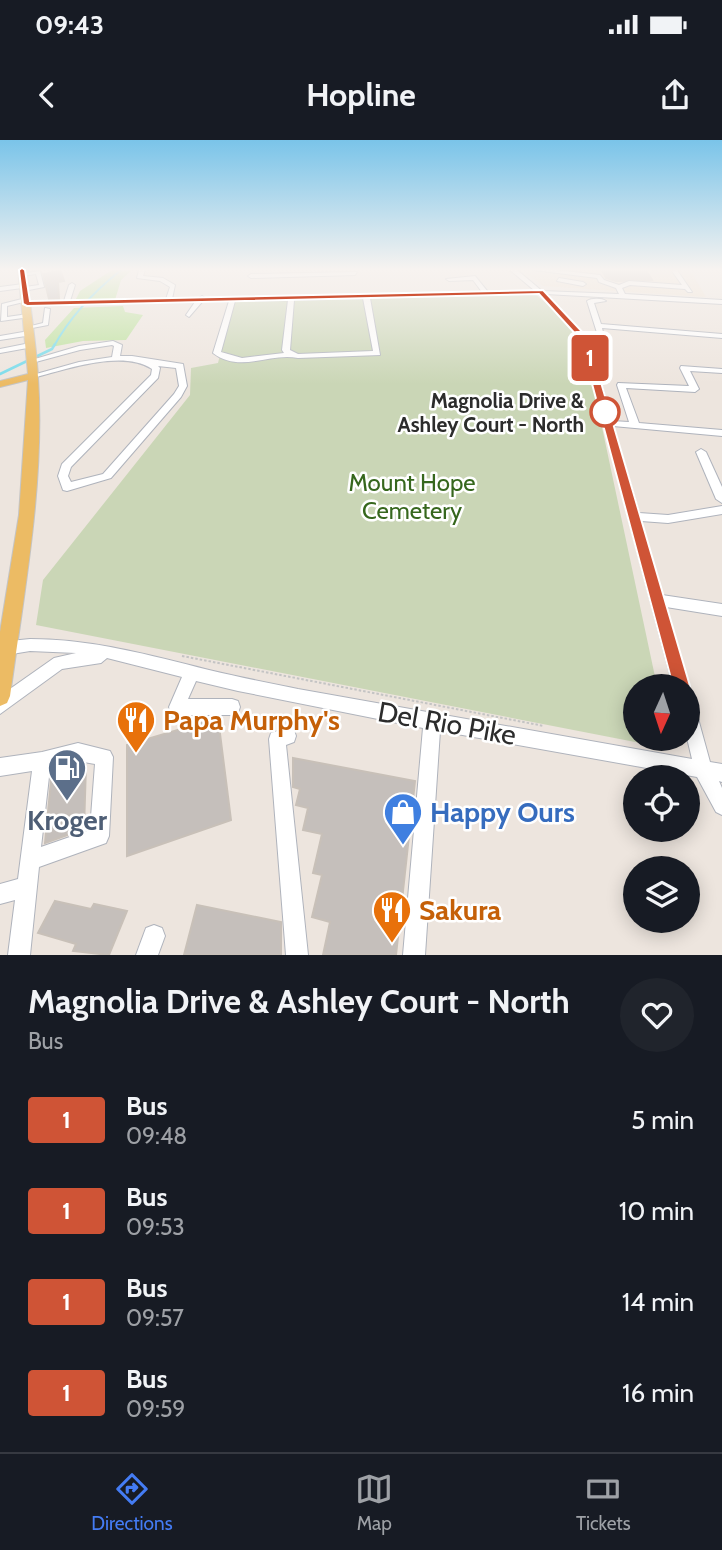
<!DOCTYPE html>
<style>
:root{--surface:#171b24;--page:#20242c;--text:#f1f3f6;--muted:#9ea1a6;--line:#363941;--accent:#447cf4}
body{margin:0;font-family:Cabin,sans-serif;background:var(--page);color:var(--text);height:100vh;display:flex;flex-direction:column;font-size:26px;white-space:nowrap}
*{box-sizing:border-box;margin:0}
p{font-size:23px;color:var(--muted)}
.icon{flex:none;width:38px;height:38px;fill:none;stroke:currentColor;stroke-width:2;stroke-linecap:round;stroke-linejoin:round}
.map{position:relative;height:815px;overflow:hidden}
.details{display:flex;flex-direction:column;background:var(--surface);flex:1}
.details>*{flex:none}
.badge{padding:0 14px;border-radius:5px;font-size:24px;line-height:46px}
.needle{width:46px;rotate:183deg}
.buttons{position:absolute;left:623px;top:534px;display:grid;gap:14px}
.buttons a{display:grid;place-items:center;width:77px;height:77px;border-radius:50%;background:var(--surface);box-shadow:0 4px 18px #0003;font-size:35px}
.map>.badge{position:absolute;translate:-50% -50%;box-shadow:0 0 0 4px #fff}
.round{display:grid;place-items:center;flex:none;width:74px;height:74px;border-radius:37px;background:var(--page)}
.overview{display:flex;align-items:center;justify-content:space-between;height:119px;padding:0 28px}
h1{font-size:33px;font-weight:800;line-height:52px}
ul{padding:0;list-style:none}
li{display:flex;align-items:center;gap:21px;height:91px;padding:0 28px}
li div{flex:1}
li b{display:block;font-size:26px}
li em{font-style:normal}
li .badge{min-width:77px;font-weight:700;text-align:center}
.status{display:flex;justify-content:space-between;align-items:center;height:49px;padding:0 35px;background:var(--surface);direction:ltr}
.status svg{height:19px;fill:currentColor}
header{display:flex;justify-content:space-between;align-items:center;height:91px;padding:0 28px;background:var(--surface);font-size:32px;font-weight:800}
.tabs{display:flex;justify-content:space-around;align-items:center;height:98px;border-top:2px solid var(--line);background:var(--surface);font-size:19px;color:var(--muted)}
.tabs a{display:grid;justify-items:center;gap:4px}
.tabs .active{color:var(--accent)}
.map>svg:first-child{display:block}
.education{fill:#eee0cf}
.green{fill:#bde19d}
.cemetery{fill:#cad6b6}
.lines{fill:none;stroke-linecap:round;stroke-linejoin:round}
.stream-far1{stroke:#75dbeb;stroke-width:2}
.stream{stroke:#75dbeb;stroke-width:2.5}
.building{fill:#c5bfbb;stroke:#c8c0b8;stroke-width:2}
.minor-casing{stroke:#afb3bc;stroke-width:2}
.major-casing{stroke:#c4c4c4;stroke-width:2}
.path{stroke:#c4c4c4;stroke-width:2;stroke-dasharray:2.5 2;stroke-linecap:butt}
.minor{fill:#fff;fill-rule:evenodd}
.major{fill:#ecbb64;fill-rule:evenodd}
.line{fill:#cf5436;stroke:#fff;stroke-width:2}
.stop-dot{fill:#fff;stroke:#cf5436;stroke-width:3.5}
.labels{text-anchor:middle;dominant-baseline:central;stroke-width:5;stroke-linejoin:round;paint-order:stroke}
.far-stop-label{font-size:21px;font-weight:bold;fill:#2c2c2c;stroke:#fff;text-anchor:end}
.park-label{font-size:24px;fill:#36671d;stroke:#fff}
.near-food-label{font-size:28px;font-weight:bold;fill:#c56008;stroke:#fff;text-anchor:start}
.near-street-label{font-size:28px;fill:#2c2c2c;stroke:#fff}
.near-shop-label{font-size:28px;font-weight:bold;fill:#366cbe;stroke:#fff;text-anchor:start}
.near-service-label{font-size:28px;font-weight:bold;fill:#4e5e75;stroke:#fff}
</style>
<div class="status"><b>09:43</b><svg viewBox="0 0 49 12"><path d="M0 12V9h3v3zM5 12V6h3v6zM10 12V3h3v9zM15 12V0h3v12zM26 1h20v11H26zM47 4h2v5h-2z"/></svg></div>
<header><svg class="icon" aria-label="back" viewBox="0 0 24 24"><path d="M15 5l-7 7 7 7"/></svg>Hopline<svg class="icon" aria-label="share" viewBox="0 0 24 24"><path d="M12 15V3M7 8l5-5 5 5M5 13v7h14v-7"/></svg></header>
<div class="map">
<svg width="722" height="815" viewBox="0 0 722 815">
<rect width="100%" height="100%" fill="#ede5de"/>
<polygon class="education" points="522,130 690,130 706,157 543,146"/>
<g class="green">
<polygon points="112,130 132,130 121,140 115,160 75,161 80,151"/>
<polygon points="123,166 125,172 143,175 126,200 83,201 46,208 45,200 74,168"/>
</g>
<polygon class="cemetery" points="535,154 582,193 657,546 635,546 635,598 668,599 671,609 36,485 43,440 190,255 191,228 218,223 233,162"/>
<g class="lines">
<path class="stream-far1" d="M54 206C70 177 96 150 121 130"/>
<polyline class="stream" points="0,234 52,209 55,204"/>
</g>
<g class="building">
<polygon points="602,130 646,130 652,140 616,141 606,138"/>
<polygon points="61,131 64,141 58,142 59,159 49,159 43,134"/>
<polygon points="218,578 231,680 127,716 127,605"/>
<polygon points="293,618 415,641 396,815 323,815 330,782 312,777 322,735 313,733 322,694 303,690 308,668 296,665 300,649 293,647"/>
<polygon points="78,624 86,625 84,689 45,703 52,631"/>
<polygon points="55,761 91,769 94,764 127,771 109,815 73,811 76,804 38,793"/>
<polygon points="197,765 281,782 281,815 184,815"/>
</g>
<g class="lines">
<g class="minor-casing">
<g id="minor">
<path d="M139 130H145L143 136 163 138 175 145 172 159 199 158 202 156 205 158 482 152 473 140 449 141 446 139 475 136 488 152 535 151 510 130H517L542 151 619 154 616 148 599 142 597 138 534 130H556L600 135 604 140 619 145 629 141 682 145 672 131 677 130 692 152H688L685 149 630 145 622 148 625 154 722 160V164L546 154 587 198 598 196 587 161C591 158 602 158 606 161L594 163 601 184 722 194V198L602 188 605 200 589 202 612 281 629 282 617 245 618 243 689 246 680 228 681 226 722 229V233L690 231 699 249 695 252 626 248 639 283 722 290V296L613 286 639 373 668 375 722 366V374L668 383 641 381 662 455 722 464V476L666 467 689 546 688 548V546H673L581 199 539 154 370 158 380 215 298 218C270 212 240 234 213 213L229 161 202 162 189 177 186 175 195 162 27 166 24 164 27 162 64 161 69 145 72 143 75 145 70 161 166 159 170 147 160 141 137 138ZM363 158 373 211 298 214 290 210 294 160ZM288 160 282 210 284 213 242 218 221 212 235 161Z"/>
<polygon points="40,131 44,147 24,151 22,148 0,151 0,147 23,144 25,147 39,145 36,134 22,136 19,134"/>
<polygon points="357,132 355,135 251,138 248,136 251,134"/>
<polygon points="559,138 583,142 586,144 583,146 557,141"/>
<polygon points="26,158 28,159 28,161 7,166 7,177 28,174 31,176 30,177 1,181 2,164"/>
<polygon points="45,168 50,169 48,185 27,189 27,187 43,183"/>
<polygon points="29,191 33,193 32,195 0,200 0,196"/>
<path d="M113 201 122 205 120 216H132L183 224 187 246 181 257 111 338 67 351 63 350 58 336 62 324 151 235 152 229C122 209 65 230 33 238L29 236 79 222 112 217 114 206 112 205 80 210 32 223 28 221 79 206ZM158 226 176 228 179 246 174 254 103 334 71 342 68 336 71 327 158 238 160 228Z"/>
<polygon points="30,203 34,205 33,207 0,213 0,209"/>
<polygon points="701,309 706,312 722,347 722,363 716,359 696,312"/>
<path d="M30 499C92 499 149 515 209 530 238 537 269 543 298 549L692 619 687 598 688 563 694 565 696 571 710 622 722 624V642L719 641 722 648V675L716 672 697 637 440 591 425 815H403L423 588 238 551 196 541 188 559H232L238 561 240 567 238 573 232 575H177L171 573 169 567 182 537 107 518 101 523 62 529 0 574V556L54 518 76 513 30 511 0 516V502Z"/>
<polygon points="288,588 294,590 296,596 294,602 286,605 308,815 286,815 269,599 271,593"/>
<path d="M78 603 110 611 113 617 109 696 106 703 39 727 30 815H8L15 760 0 764V744L18 739 32 631 0 636V618L42 612ZM78 621 95 624 90 690 41 707 50 628Z"/>
<polygon points="154,785 162,788 165,796 158,815 136,815 146,788"/>
</g>
</g>
<g class="major-casing">
<path id="major" d="M18 130H26C30 166 36 201 38 237 45 343 24 451 10 556L7 563 0 566V492L19 375 28 240 0 247V241L28 234Z"/>
</g>
<polyline class="path" points="182,516 544,586"/>
<use href="#minor" class="minor"/>
<use href="#major" class="major"/>
</g>
<linearGradient id="sky" x2="0" y2="1"><stop stop-color="#7ac4e9"/><stop offset="0.53" stop-color="#f7f3f0"/><stop offset="1" stop-color="#f7f3f0" stop-opacity="0"/></linearGradient>
<rect width="722" height="244" fill="url(#sky)"/>
<polygon class="line" points="22,128 25,130 30,161 543,150 588,198 690,546 688,552 675,552 673,546 580,199 539,154 27,166 23,164 19,130"/>
<defs>
<g id="restaurant-pin" transform="scale(2.0125)"><path d="M0 17L-7.5 6A9.5 9.5 0 1 1 7.5 6Z" fill="#e8710a" stroke="#fff"/><path d="M-5-6h1v4h1v-4h1v4h1v-4h1v5L-1.5 .5V6h-2V.5L-5-1ZM5-6V6H3V1.5H1.5Q1.5-4 5-6Z" fill="#fff"/></g>
<g id="fuel-pin" transform="scale(2.0125)"><path d="M0 17L-7.5 6A9.5 9.5 0 1 1 7.5 6Z" fill="#5c6f8a" stroke="#fff"/><path d="M-5.5-6h7V0h2V4h1.3V-2.5L3-4.5l.8-.8L6-3V5H2.5V1h-1V6h-7ZM-4.2-4.7v3.2H.2V-4.7Z" fill="#fff"/></g>
<g id="shop-pin" transform="scale(2.0125)"><path d="M0 17L-7.5 6A9.5 9.5 0 1 1 7.5 6Z" fill="#3f7fe0" stroke="#fff"/><path d="M-5-2.5h2.3a2.7 3.5 0 0 1 5.4 0H5L5.5 6h-11ZM-1.5-2.5h3a1.5 2.3 0 0 0-3 0Z" fill="#fff"/></g>
</defs>
<g fill-rule="evenodd">
<use href="#restaurant-pin" x="136" y="580"/>
<use href="#fuel-pin" x="67" y="628"/>
<use href="#shop-pin" x="403" y="672"/>
<use href="#restaurant-pin" x="392" y="770"/>
</g>
<circle class="stop-dot" cx="605" cy="272" r="14"/>
<g class="labels">
<g class="far-stop-label">
<text x="584" y="260">Magnolia Drive &amp;<tspan x="584" dy="24">Ashley Court - North</tspan></text>
</g>
<g class="park-label">
<text x="412" y="342">Mount Hope<tspan x="412" dy="28">Cemetery</tspan></text>
</g>
<g class="near-food-label">
<text x="163" y="580">Papa Murphy's</text>
<text x="419" y="770">Sakura</text>
</g>
<g class="near-street-label">
<text transform="translate(447 583) rotate(10)">Del Rio Pike</text>
</g>
<g class="near-shop-label">
<text x="430" y="672">Happy Ours</text>
</g>
<g class="near-service-label">
<text x="67" y="680">Kroger</text>
</g>
</g>
</svg>
<div class="buttons">
<a><svg class="needle" viewBox="-14 -14 28 28"><path d="M0-13l5 13h-10z" fill="#e53935"/><path d="M0 13l5-13h-10z" fill="#9ea1a6"/></svg></a>
<a><svg class="icon" aria-label="locate" viewBox="0 0 24 24"><circle cx="12" cy="12" r="6"/><path d="M12 2v4M12 18v4M2 12h4M18 12h4"/></svg></a>
<a><svg class="icon" aria-label="layers" viewBox="0 0 24 24"><path d="M12 4l9 5-9 5-9-5zM3 14l9 5 9-5"/></svg></a>
</div>
<b class="badge" style="left:590px;top:218px;background:#cf5436;color:#fff">1</b>
</div>
<section class="details">
<div class="overview"><div><h1>Magnolia Drive &amp; Ashley Court - North</h1><p>Bus</p></div><a class="round"><svg class="icon" aria-label="heart" viewBox="0 0 24 24"><path d="M12 20l-8-8c-3-5 5-10 8-4 3-6 11-1 8 4z"/></svg></a></div>
<ul>
<li><span class="badge" style="background:#cf5436;color:#fff">1</span><div><b>Bus</b><p>09:48</p></div><em>5 min</em></li>
<li><span class="badge" style="background:#cf5436;color:#fff">1</span><div><b>Bus</b><p>09:53</p></div><em>10 min</em></li>
<li><span class="badge" style="background:#cf5436;color:#fff">1</span><div><b>Bus</b><p>09:57</p></div><em>14 min</em></li>
<li><span class="badge" style="background:#cf5436;color:#fff">1</span><div><b>Bus</b><p>09:59</p></div><em>16 min</em></li>
</ul>
</section>
<nav class="tabs">
<a class="active"><svg class="icon" aria-label="directions" viewBox="0 0 24 24"><path d="M12 3l9 9-9 9-9-9zM9 14v-3h6M13 9l2 2-2 2"/></svg>Directions</a>
<a><svg class="icon" aria-label="map" viewBox="0 0 24 24"><path d="M3 6l6-2 6 2 6-2v14l-6 2-6-2-6 2zM9 4v14M15 6v14"/></svg>Map</a>
<a><svg class="icon" aria-label="tickets" viewBox="0 0 24 24"><path d="M3 7h18v10H3zM15 7v10"/></svg>Tickets</a>
</nav>
